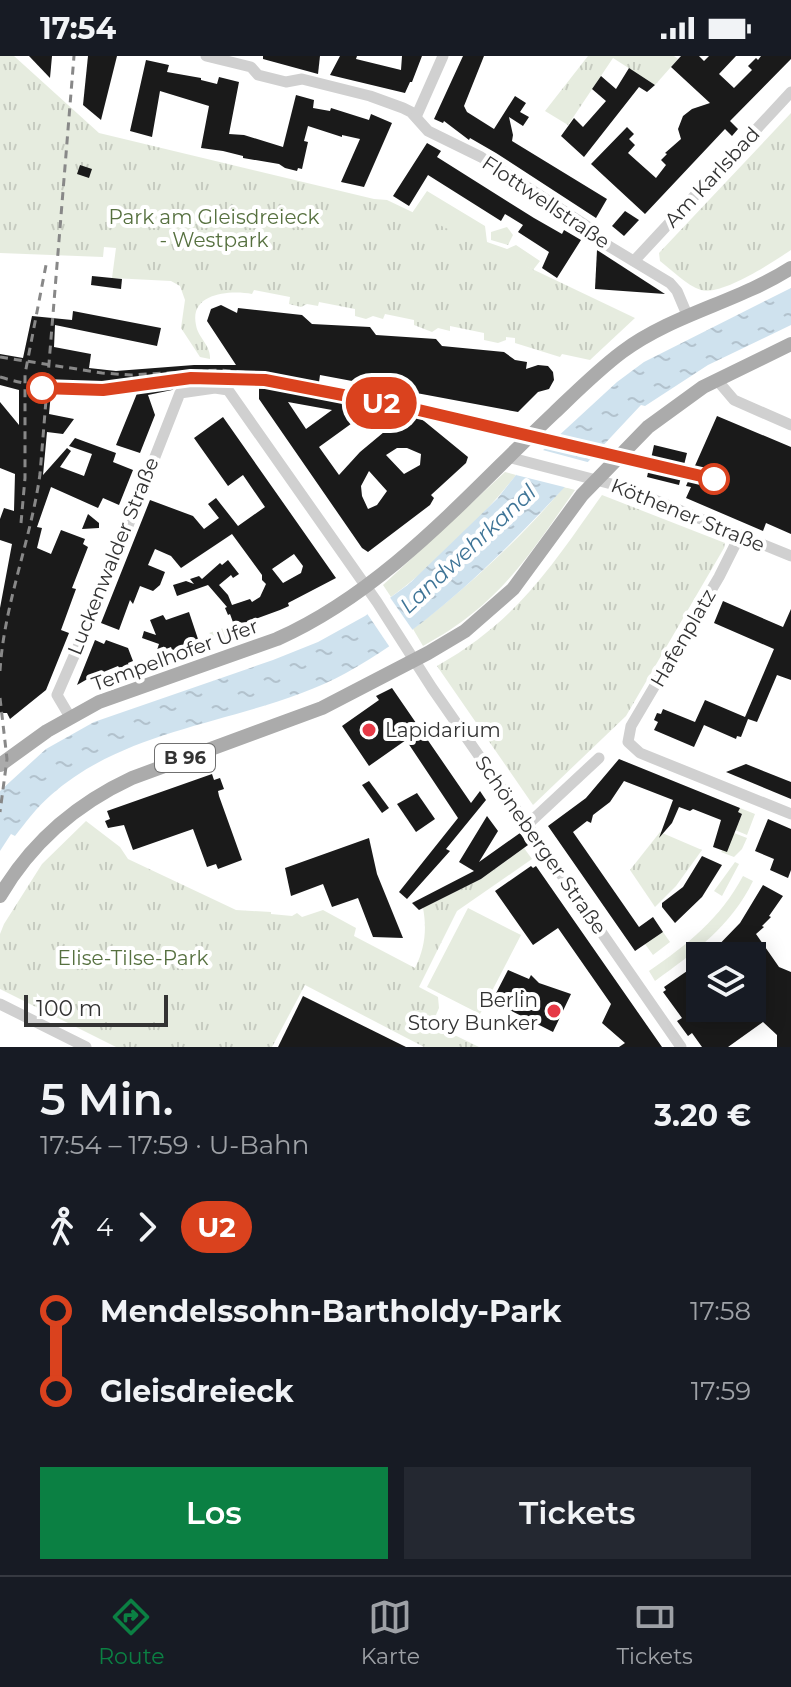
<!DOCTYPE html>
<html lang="de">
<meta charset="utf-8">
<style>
:root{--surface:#171b24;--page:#242831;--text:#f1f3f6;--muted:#9ea1a6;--line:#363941;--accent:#0b8043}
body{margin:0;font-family:Montserrat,sans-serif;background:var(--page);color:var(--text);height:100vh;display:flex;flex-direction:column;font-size:30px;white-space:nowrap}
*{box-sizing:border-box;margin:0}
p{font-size:26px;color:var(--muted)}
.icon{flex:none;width:44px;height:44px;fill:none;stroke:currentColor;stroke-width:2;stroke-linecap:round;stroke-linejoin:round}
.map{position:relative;height:991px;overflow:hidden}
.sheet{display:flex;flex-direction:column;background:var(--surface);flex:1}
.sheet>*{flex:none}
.badge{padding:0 16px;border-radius:26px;font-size:28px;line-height:52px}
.tools{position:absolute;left:686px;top:886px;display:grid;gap:16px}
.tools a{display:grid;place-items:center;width:80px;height:80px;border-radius:0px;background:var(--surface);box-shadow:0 4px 20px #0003;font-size:40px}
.scale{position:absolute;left:24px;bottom:20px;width:144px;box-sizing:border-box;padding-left:8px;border:4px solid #333;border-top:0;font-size:22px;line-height:28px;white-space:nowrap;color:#333;-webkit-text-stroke:6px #fff;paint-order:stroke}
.map>.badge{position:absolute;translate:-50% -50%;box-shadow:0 0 0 4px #fff}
.legs{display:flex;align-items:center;gap:12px;height:88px;padding:0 40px;font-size:26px}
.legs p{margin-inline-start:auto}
.head{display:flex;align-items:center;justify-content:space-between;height:136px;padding:0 40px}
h1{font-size:44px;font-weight:600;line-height:60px}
.primary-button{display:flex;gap:16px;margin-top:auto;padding:16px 40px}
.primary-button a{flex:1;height:92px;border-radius:0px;background:var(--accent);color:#fff;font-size:32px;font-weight:600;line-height:92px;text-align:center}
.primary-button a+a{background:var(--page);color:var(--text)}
ul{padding:0 40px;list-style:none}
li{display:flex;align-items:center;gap:28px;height:80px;font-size:30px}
li i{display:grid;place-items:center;width:12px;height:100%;margin:0 10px;background:currentColor}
li i::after{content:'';width:20px;height:20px;margin:-10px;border:6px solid;border-radius:50%;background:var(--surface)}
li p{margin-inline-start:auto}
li:first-child i{background:linear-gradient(#0000 50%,currentColor 0)}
li:last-child i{background:linear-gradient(currentColor 50%,#0000 0)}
.status{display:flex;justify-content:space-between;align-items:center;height:56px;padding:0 40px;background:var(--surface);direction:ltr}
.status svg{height:22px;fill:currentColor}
.menu{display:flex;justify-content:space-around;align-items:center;height:112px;border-top:2px solid var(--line);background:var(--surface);font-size:22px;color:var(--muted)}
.menu a{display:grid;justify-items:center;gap:4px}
.menu .selected{color:var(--accent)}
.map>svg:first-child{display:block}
.green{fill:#e6ecdf}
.park{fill:url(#park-tufts)}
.water{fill:url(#water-ripples)}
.pier{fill:#fff}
.building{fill:#1a1a1a;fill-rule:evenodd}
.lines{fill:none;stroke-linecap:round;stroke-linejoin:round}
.minor{stroke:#d0d0d0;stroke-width:11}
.major{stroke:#ababab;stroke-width:14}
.rail{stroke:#888;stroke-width:3;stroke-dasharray:8 6;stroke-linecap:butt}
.line-1-casing{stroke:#fff;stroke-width:18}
.line-1{stroke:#da421e;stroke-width:12}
.stop-1-dot{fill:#fff;stroke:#da421e;stroke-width:4}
.poi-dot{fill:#e63946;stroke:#fff;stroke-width:3}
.labels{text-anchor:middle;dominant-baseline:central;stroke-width:8;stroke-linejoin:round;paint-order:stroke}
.shield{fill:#fff;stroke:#707070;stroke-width:2}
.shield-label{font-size:18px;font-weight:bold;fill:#333}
.street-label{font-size:20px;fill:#333;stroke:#fff}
.park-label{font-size:20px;fill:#56703f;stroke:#fff}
.poi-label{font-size:20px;fill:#333;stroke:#fff;text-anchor:start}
.water-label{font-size:22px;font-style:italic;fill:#3f7597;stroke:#fff}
</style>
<div class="status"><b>17:54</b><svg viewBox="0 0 49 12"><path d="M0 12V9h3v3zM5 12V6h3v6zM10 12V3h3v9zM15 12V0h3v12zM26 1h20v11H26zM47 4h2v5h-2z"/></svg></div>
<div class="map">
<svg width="791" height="991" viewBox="0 0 791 991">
<defs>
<pattern id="park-tufts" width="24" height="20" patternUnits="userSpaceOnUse" patternTransform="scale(2)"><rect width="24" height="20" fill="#e6ecdf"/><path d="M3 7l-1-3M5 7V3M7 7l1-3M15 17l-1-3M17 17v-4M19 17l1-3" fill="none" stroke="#c6cbc0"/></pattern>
<pattern id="water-ripples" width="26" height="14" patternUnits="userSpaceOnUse" patternTransform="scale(2)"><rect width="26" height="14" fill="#cfe2ee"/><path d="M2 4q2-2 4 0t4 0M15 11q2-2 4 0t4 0" fill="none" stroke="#b2c2cd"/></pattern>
</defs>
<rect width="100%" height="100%" fill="#fff"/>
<g class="green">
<polygon points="427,135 485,170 487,186 507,193 516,189 540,205 533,214 412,157"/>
<path d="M505 416 516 419C482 462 436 508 391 541L383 529Z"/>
<path d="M564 431 575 434C527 502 499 549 423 590L413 573C467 532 520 483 564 431Z"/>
<polygon points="251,562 255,574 223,585 209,577 241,566 242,568"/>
<polygon points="740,752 755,758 747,779 735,774 742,758 738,756"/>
<polygon points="734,777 747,782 742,793 734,801 721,796"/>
<polygon points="735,806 739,808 722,840 714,835"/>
<path d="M743 820 753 825C731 870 695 896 655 925L649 915C688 888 720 863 743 820Z"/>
<polygon points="468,852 521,879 480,958 427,931"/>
<polygon points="663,876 670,886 653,899 645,888"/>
</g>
<g class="park">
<path d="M0 0H14L99 77 374 143 387 144 635 262 590 304 562 298 560 301 515 287V282L506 281V284L498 287 484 284V277L450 270V275L438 272 432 276 414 269V264L385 258 383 263 373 260 366 263 355 260V253L319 246 318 250 307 248 301 251 289 248 290 241 254 234 252 238C230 234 189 237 196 269 198 282 211 289 210 303L200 301 181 272 185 244 180 230 171 225 112 222 116 192 104 191 103 201 0 197Z"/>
<polygon points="588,0 674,0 678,3 655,29 613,2 568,69 545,55"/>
<path d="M791 57V194C773 206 722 240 701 234 686 229 672 214 660 205L659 197Z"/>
<polygon points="507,171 513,179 508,189 491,184 491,176"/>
<path d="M602 439 725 487 724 492 626 660 533 749 437 610C518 564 550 512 602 439Z"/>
<path d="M86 765 120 791 128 803 236 854 271 856V858L292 860 297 857 302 861 323 854 356 872 354 880 415 912C425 892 427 873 423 852L481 823 524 792 532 803 457 855 419 931 438 941 439 952 432 968 479 991H424L305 929 272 991H116L0 933V878L4 868 42 808Z"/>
<polygon points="660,776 702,794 676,830 655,851 630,814"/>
</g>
<path class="water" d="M791 232V269L708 309 645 350 641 349C550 445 463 552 346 617 252 668 134 666 51 739 37 751 26 766 15 780L11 778 0 795V735L46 693 94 666 273 604 318 586 365 560 409 528 497 443 516 419 617 326 644 306Z"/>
<g class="pier">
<polygon points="556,378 570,381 608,390 600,398 547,386"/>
<polygon points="539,393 591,407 568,432 516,419 522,408"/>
<polygon points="389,540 414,576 391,593 366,556"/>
</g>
<g class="building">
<polygon points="29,0 52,0 50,22"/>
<polygon points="88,0 117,0 101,64 83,49"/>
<polygon points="263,0 320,0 318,18 263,3"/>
<polygon points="340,0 357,0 356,3 401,14 402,0 422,0 412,26 410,26 405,37 330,19"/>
<polygon points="463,0 484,0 464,50 467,56 494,73 515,40 526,47 520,56 529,61 523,70 509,61 513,79 512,85 607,143 596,162 496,97 470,82 469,84 444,65 443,67 434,63"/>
<polygon points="681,0 699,0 704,5 709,0 736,0 719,18 734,32 752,14 748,10 756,2 758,4 761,0 791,0 791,3 730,65 738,73 732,80 725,73 645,158 591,108 627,71 634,78 629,83 635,89 628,97 656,122 666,109 661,104 667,98 665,97 681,83 678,73 683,60 692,53 710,47 671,11"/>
<polygon points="146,4 169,9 167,16 201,22 201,24 217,28 219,21 239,26 229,78 244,79 283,91 296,39 314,44 313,52 330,55 331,52 369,64 371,58 392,67 364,131 341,126 360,83 342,79 342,81 308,70 304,85 308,86 302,113 298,112 297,115 285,112 279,108 243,102 243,100 223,95 201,92 209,50 160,35 152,81 130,75"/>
<polygon points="629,12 655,29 647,36 639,31 584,101 561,80 574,62 583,71 606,45 592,33 601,20 616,33"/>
<polygon points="427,87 441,95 437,101 534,162 562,178 564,174 581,184 557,222 542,212 549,196 518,176 523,169 505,158 501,165 428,119 409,150 393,140"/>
<polygon points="80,109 92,113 89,122 77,118"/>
<polygon points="625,155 639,164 624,180 612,170"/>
<polygon points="597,194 665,238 595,233"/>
<polygon points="92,220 122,223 121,233 91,229"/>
<path d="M221 249 237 257 238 252 302 259 312 268 370 271 376 279 436 283 442 290 504 296 515 304 527 306 526 313 538 309 548 310 553 316 554 324 549 333 538 336 518 356 320 319 317 341 396 356 407 363 413 356 468 401 466 407 431 439 434 442 430 449 368 496 362 492 259 343V331L214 324 179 329 172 334 148 339 155 359 140 397 116 389 138 335 112 338 51 337 49 358 74 363 63 378 47 376 43 419 67 392 71 395 60 411 84 420 92 398 69 390 75 382 116 397 113 406 133 414 119 449 103 442 98 452 51 431 37 471 42 472 37 492 51 498 61 474 85 483 83 488 88 491 72 532 76 533 61 574 69 577 46 634 10 663 7 657H0V552L12 488 0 484V463L4 452 14 455 15 418 0 412V346L19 369V334L0 329V298L23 302 32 260 72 264 73 255 161 272 157 290 55 269 54 291 91 298 89 312 116 315 194 309H236L207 265 211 253ZM288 346 332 354 306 373ZM355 365 390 371 360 396 339 419 319 391ZM397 392H407L421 398 420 409 404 418 386 399ZM369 415 387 435 377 449 368 453 362 440 361 430Z"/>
<polygon points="717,360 791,391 791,478 766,467 763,475 686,442 691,431 686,430"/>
<path d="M223 361 336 522 288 547 289 550 280 554 242 568 241 566 234 569 230 558 228 559 225 552 227 551 208 529 177 540 173 529 186 525 194 528 190 523 199 520 202 523 220 507 222 509 228 504 239 518 233 522 231 519 219 529 228 539 232 549 250 543 252 546 260 541 266 528 262 524V519L232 478 181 512 171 500 155 493 148 509 165 516 160 529 153 535 140 530 133 548 130 544 119 574 101 567 150 444 193 460 204 473 219 462 208 448 216 442 238 470 265 451 243 419 228 430 194 382ZM294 498 303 510 301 517 283 527 272 513Z"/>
<polygon points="654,389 687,397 679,429 647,421"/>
<polygon points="88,458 99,467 99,472 82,473"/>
<polygon points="723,545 783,571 791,553 791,624 777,619 757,666 748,663 741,681 737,680 736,683 704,669 694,691 654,674 658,666 654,664 657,657 661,658 663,653 695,666 705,644 745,661 774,593 714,567"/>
<polygon points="189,556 201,592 175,602 171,591 156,597 159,588 142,582 144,575 156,579 150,564 163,559 166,564"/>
<polygon points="95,584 104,588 106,584 128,592 133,605 128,607 129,610 120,613 118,610 101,617 102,620 93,624 91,621 77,629"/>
<polygon points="392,632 471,747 480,735 486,744 446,793 450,795 407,843 399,836 458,762 406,684 369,710 342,670 379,644 376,640"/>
<polygon points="619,703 740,752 738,756 742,758 727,796 713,791 721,764 693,753 690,755 679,751 672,767 659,782 673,744 624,725 610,746 593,759 591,767 587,765 573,776 639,871 653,861 663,876 635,895 548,770 586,742"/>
<polygon points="746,708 791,726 791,743 726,716"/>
<polygon points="212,718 214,724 220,722 224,733 218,735 219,740 242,804 218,813 216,808 207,811 193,773 133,794 124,769 108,772 105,765 110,763 107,755"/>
<polygon points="369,725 389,752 382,757 362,729"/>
<polygon points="417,737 435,763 416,776 397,748"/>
<polygon points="487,760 498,775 479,806 520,777 528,789 481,823 419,854 412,847 474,815 459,806"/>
<polygon points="768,763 791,773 791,814 788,822 770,814 774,803 755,795"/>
<polygon points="369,782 377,818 403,882 373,881 358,842 332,851 323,828 291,840 285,812"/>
<polygon points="702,800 722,809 702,841 675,867 662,851 662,847 683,831"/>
<polygon points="531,810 533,812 536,810 662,991 619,991 625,987 602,967 611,948 558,872 533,889 495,835"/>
<polygon points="763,829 783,840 769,860 771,861 762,870 764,871 756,878 779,911 791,916 791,991 777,991 777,979 763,966 728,991 702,991 692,977 688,980 677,965 682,962 663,936 666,934 664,931 700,906 700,952 752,952 752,936 757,933 752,925 752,900 708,900 740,867"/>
<polygon points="508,914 529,923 531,919 539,927 571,938 553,976 492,945"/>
<polygon points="303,940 406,991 278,991"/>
</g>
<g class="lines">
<g class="minor">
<polyline points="206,0 251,11 258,19 286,26 302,23 370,40 403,52 411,56 428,75 481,101 593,174 597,183 670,227 677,235 688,261"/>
<polyline points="416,61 443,0"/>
<polyline points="634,205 791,36"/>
<polyline points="717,324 734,344 791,369"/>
<polyline points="508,401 623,431 791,500"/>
<polyline points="740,479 719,521 631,670 628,686 640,697 791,758"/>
<polyline points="70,661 57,639 104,531 180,337 215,332 228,334 377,546 432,632 681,991"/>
<polyline points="527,769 599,702"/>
<polyline points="0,948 86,991"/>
</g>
<g class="major">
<path d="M0 709 47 675 99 646 277 583C387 534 468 438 554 357 576 336 598 314 622 296 673 258 738 246 791 212"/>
<path d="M0 840C31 787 76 748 132 722L322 652 428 597 465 575 513 533 582 439 648 371 703 331 791 288"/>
</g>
<g class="rail">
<polyline points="0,301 102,317 131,319 219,314 267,318 412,347 698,414"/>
<path d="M0 321C57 338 112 336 170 326"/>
<polyline points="21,467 25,422 25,318 46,209"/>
<path d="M0 615C4 548 31 484 40 418L74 0"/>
<polyline points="0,642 7,703 0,756"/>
</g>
</g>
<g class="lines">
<g class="line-1-casing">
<polyline id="line-1" points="42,332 103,334 191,322 265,324 410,352 714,423"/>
</g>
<use href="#line-1" class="line-1"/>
</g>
<g class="stop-1-dot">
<circle cx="42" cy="332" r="14"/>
<circle cx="714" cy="423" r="14"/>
</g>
<g class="poi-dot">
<circle cx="369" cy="674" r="8"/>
<circle cx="554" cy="955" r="8"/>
</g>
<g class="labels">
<rect class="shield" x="155" y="688" width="60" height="28" rx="6"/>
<g class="shield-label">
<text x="185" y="702">B 96</text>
</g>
<g class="street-label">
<text transform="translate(712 121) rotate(-47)">Am Karlsbad</text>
<text transform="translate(546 146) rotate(34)">Flottwellstraße</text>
<text transform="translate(688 459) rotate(22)">Köthener Straße</text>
<text transform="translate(113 500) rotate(-68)">Luckenwalder Straße</text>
<text transform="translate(683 582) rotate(-60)">Hafenplatz</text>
<text transform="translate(175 599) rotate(-20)">Tempelhofer Ufer</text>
<text transform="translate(541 789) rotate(55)">Schöneberger Straße</text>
</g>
<g class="park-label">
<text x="214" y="161">Park am Gleisdreieck<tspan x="214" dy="23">- Westpark</tspan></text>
<text x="133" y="902">Elise-Tilse-Park</text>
</g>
<g class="poi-label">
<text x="385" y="674">Lapidarium</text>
<text x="538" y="944" text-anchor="end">Berlin<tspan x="538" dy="23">Story Bunker</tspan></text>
</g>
<g class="water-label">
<text transform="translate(468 493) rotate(-43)">Landwehrkanal</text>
</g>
</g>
</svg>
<div class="tools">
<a><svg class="icon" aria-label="layers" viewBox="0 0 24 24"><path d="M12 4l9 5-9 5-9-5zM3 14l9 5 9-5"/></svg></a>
</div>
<div class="scale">100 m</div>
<b class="badge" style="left:381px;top:347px;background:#da421e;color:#fff">U2</b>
</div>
<section class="sheet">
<div class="head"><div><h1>5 Min.</h1><p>17:54 – 17:59 · U-Bahn</p></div><b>3.20 €</b></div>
<div class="legs"><svg class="icon" aria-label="walk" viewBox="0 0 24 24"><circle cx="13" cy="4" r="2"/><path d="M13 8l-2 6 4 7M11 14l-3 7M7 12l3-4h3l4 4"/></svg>4<svg class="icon" aria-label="forward" viewBox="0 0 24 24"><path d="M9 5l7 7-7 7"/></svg><b class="badge" style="background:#da421e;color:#fff">U2</b></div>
<ul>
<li><i style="color:#da421e"></i><b>Mendelssohn-Bartholdy-Park</b><p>17:58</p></li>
<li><i style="color:#da421e"></i><b>Gleisdreieck</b><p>17:59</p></li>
</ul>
<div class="primary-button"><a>Los</a><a>Tickets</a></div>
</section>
<nav class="menu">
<a class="selected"><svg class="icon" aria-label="directions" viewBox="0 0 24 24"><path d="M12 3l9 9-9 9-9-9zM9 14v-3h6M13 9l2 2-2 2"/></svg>Route</a>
<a><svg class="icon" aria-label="map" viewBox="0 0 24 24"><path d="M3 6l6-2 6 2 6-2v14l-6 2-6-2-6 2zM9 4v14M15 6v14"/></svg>Karte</a>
<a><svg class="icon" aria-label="tickets" viewBox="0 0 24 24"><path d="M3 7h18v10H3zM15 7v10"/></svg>Tickets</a>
</nav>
